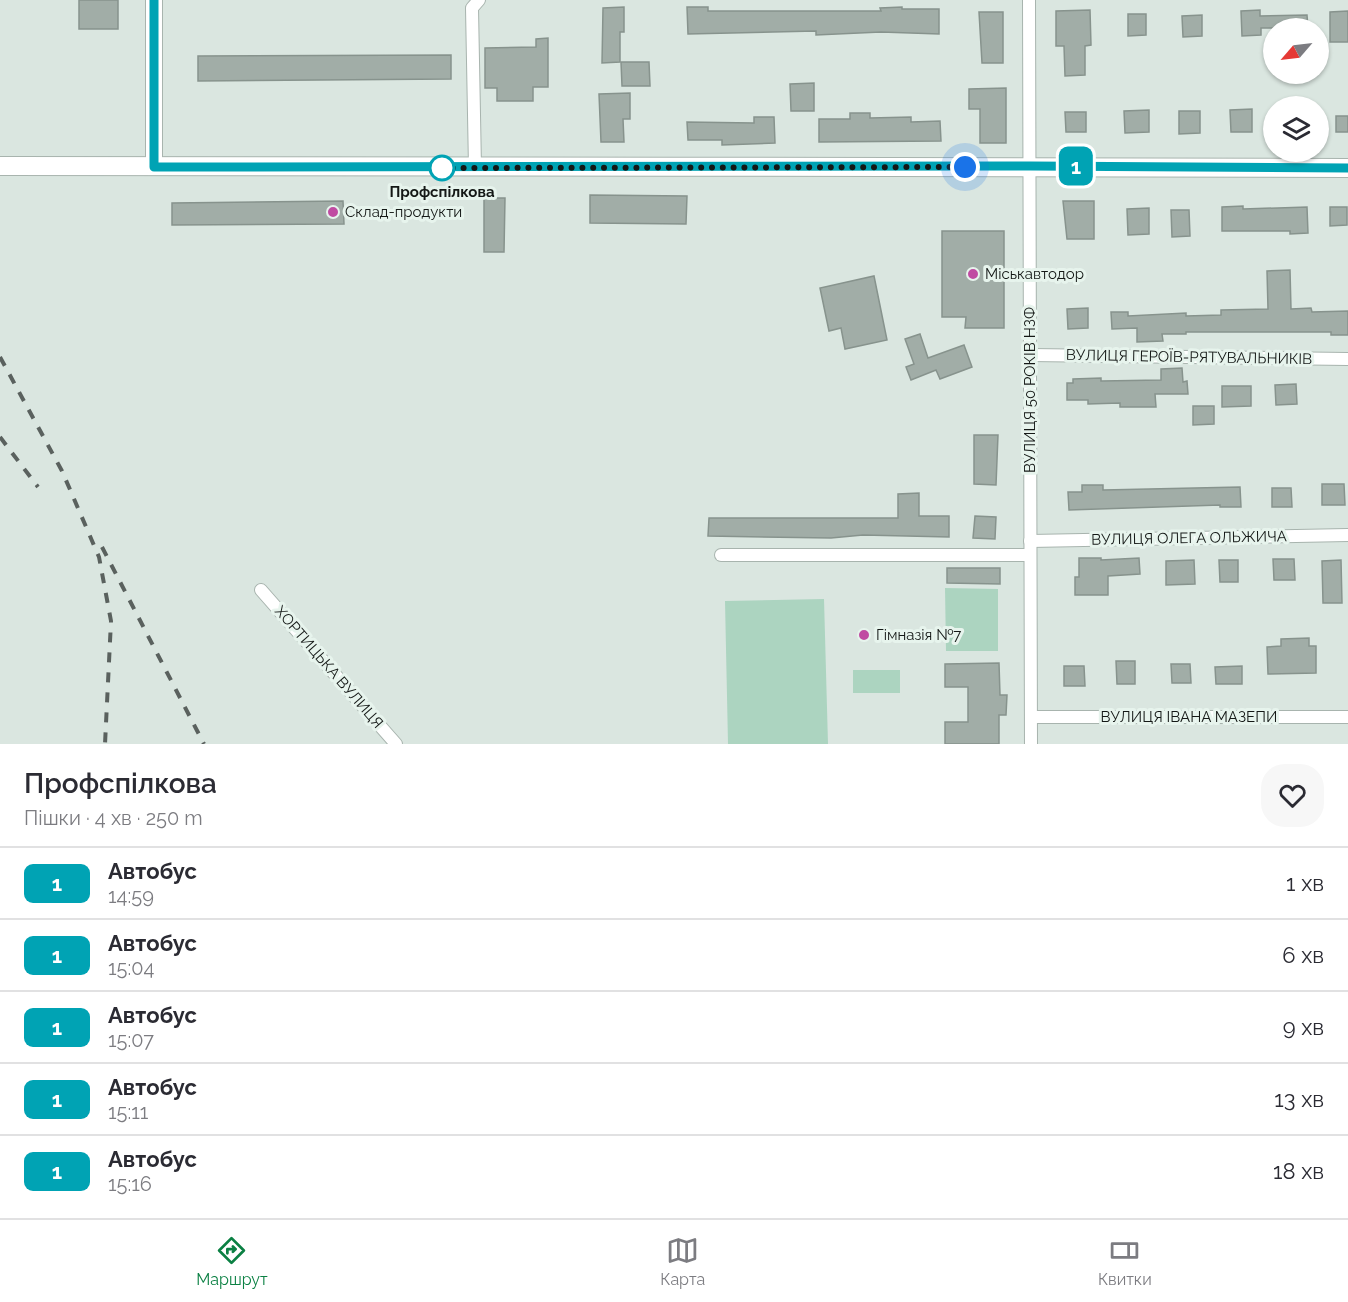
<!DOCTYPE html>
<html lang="uk">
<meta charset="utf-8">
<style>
:root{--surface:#fff;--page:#f7f7f7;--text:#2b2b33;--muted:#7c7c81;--line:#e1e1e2;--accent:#0b8043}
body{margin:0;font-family:Raleway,sans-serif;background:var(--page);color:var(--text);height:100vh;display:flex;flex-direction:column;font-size:22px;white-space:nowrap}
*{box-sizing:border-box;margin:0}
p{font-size:20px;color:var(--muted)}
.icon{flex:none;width:33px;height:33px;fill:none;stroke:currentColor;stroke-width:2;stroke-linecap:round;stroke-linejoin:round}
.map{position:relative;height:744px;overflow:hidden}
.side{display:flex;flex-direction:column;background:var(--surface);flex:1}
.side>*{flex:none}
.badge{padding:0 12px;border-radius:9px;font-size:21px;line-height:39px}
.needle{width:39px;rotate:242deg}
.buttons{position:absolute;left:1263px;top:18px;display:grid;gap:12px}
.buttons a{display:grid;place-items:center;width:66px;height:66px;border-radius:50%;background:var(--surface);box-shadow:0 2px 4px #0004;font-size:30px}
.you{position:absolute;width:30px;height:30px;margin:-15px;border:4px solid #fff;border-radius:50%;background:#1a73e8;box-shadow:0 0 0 9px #1a73e833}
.map>.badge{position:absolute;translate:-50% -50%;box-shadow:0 0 0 3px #fff}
.round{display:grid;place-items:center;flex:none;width:63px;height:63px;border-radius:24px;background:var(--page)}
.headline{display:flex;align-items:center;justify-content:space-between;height:102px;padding:0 24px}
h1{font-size:28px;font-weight:600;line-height:45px}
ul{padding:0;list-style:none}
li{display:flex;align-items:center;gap:18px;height:72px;padding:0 24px;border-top:2px solid var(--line)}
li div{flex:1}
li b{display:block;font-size:22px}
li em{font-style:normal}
li .badge{min-width:66px;font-weight:700;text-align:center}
.tabs{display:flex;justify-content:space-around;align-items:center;height:84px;border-top:2px solid var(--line);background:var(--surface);font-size:16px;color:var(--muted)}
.tabs a{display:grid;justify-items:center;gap:3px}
.tabs .on{color:var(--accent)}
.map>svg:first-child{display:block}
.green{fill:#acd4c0}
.building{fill:#a1ada7;stroke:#87938d;stroke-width:1.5}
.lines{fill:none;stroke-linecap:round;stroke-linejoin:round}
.street-casing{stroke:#a8b4ae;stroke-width:14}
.secondary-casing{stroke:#a8b4ae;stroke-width:18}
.primary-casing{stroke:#a8b4ae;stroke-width:20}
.street{stroke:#fff;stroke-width:12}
.secondary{stroke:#fff;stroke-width:16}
.primary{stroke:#fff;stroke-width:18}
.rail{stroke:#5a615e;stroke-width:4;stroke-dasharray:10 10;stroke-linecap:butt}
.line-casing{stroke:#fff;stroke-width:14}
.line{stroke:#00a3b4;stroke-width:9}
.walk{stroke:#141816;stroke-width:6;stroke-dasharray:0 10.8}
.stop-dot{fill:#fff;stroke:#00a3b4;stroke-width:3}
.poi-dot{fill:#c04ba2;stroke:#e7f4ed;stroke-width:2}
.labels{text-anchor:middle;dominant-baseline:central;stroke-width:6;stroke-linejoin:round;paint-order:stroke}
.stop-label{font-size:15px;font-weight:bold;fill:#141816;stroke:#e7f4ed}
.poi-label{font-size:15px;fill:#141816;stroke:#e7f4ed;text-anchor:start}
.street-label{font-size:15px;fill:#141816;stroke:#e7f4ed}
</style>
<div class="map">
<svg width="1348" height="744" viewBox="0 0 1348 744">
<rect width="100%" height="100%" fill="#dae6e0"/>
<g class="green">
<polygon points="945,588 998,589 998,651 946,651"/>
<polygon points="824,599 828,744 728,744 725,601"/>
<rect x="853" y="670" width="47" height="23"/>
</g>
<g class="building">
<rect x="79" y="0" width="39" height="29"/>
<polygon points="624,7 624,32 620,32 620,62 602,63 603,8"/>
<polygon points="687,7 708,7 708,11 881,11 880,8 902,7 902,9 939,9 939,34 881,32 816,35 816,31 688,34"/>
<polygon points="1090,10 1091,45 1085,46 1085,75 1065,76 1064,46 1056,46 1056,11"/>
<polygon points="1260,10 1260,16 1307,15 1308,28 1261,28 1261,35 1242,36 1241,11"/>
<polygon points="1348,11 1348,42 1330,42 1330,12"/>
<polygon points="979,12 1003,12 1003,63 982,63"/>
<polygon points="1128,14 1146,14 1146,35 1128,36"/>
<polygon points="1202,15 1202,36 1183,37 1182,16"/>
<polygon points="548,38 548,87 533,87 533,101 497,101 497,88 485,88 485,48 536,47 536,39"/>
<polygon points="451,55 451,79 198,81 198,56"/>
<polygon points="621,62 649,62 650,86 622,86"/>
<polygon points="814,83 814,111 791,111 790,84"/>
<polygon points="1006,88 1006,143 980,143 980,109 969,109 969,89"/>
<polygon points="630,93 630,119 623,119 624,142 601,142 599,94"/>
<polygon points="1252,109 1252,132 1231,132 1230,110"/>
<polygon points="1149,110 1149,132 1125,133 1124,111"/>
<polygon points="1179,111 1200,111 1200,133 1179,134"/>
<polygon points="1065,112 1086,112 1086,132 1066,132"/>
<polygon points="850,113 870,113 870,118 911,117 911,122 940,121 941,141 819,142 819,119 850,119"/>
<rect x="1336" y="116" width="12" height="16"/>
<polygon points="754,117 774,117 775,143 722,145 722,140 688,140 687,122 754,123"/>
<polygon points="590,195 687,196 686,224 590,223"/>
<polygon points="484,198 505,198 504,252 484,252"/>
<polygon points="343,201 344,224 172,225 172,203"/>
<polygon points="1063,201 1094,201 1094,239 1067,239"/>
<polygon points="1243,206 1243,209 1307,207 1308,233 1290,234 1290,231 1222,231 1222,207"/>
<polygon points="1330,207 1347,207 1347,225 1330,226"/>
<polygon points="1149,208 1149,234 1128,235 1127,209"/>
<polygon points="1171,210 1189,210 1190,236 1172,237"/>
<polygon points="942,231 1004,231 1004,328 965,328 966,317 942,317"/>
<polygon points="1290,270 1291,309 1311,308 1312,312 1348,311 1348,335 1331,335 1331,332 1186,332 1186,334 1162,334 1163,341 1137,342 1137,328 1112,329 1111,312 1128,312 1128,316 1186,313 1186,316 1221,315 1221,310 1268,309 1267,271"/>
<polygon points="874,276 887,340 845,349 841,328 829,331 820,288"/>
<polygon points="1088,308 1088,328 1068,329 1067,309"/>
<polygon points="920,334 928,358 964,345 972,367 940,379 936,370 911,380 906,367 914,364 905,339"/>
<polygon points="1182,368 1183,382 1187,381 1188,394 1155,394 1156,407 1120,407 1120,403 1088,404 1088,400 1067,400 1067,383 1073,383 1073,379 1101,378 1101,381 1161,380 1161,369"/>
<polygon points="1296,384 1297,404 1276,405 1275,385"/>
<polygon points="1222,386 1251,386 1251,406 1222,407"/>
<polygon points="1193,406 1214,406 1214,424 1193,425"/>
<polygon points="974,435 998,435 996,485 974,484"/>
<polygon points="1322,484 1344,484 1345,505 1322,505"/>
<polygon points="1082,485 1103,485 1103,490 1240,487 1241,507 1220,507 1220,505 1069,510 1068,492 1082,492"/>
<polygon points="1272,488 1291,488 1292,507 1272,507"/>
<polygon points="919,493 919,516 949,516 949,537 863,535 831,538 708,536 709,518 898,518 898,494"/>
<polygon points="975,516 996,517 995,539 973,538"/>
<polygon points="1079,558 1101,558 1101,560 1139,558 1140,574 1108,576 1108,595 1075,595 1075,577 1079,577"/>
<polygon points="1273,559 1294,559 1295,580 1274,580"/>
<polygon points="1194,560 1195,584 1166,585 1166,561"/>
<polygon points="1219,560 1238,560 1238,582 1220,582"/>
<polygon points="1341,560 1342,603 1323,603 1322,561"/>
<polygon points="947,568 1000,568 1000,584 947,583"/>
<polygon points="1309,638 1309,646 1316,646 1316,673 1268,674 1267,647 1281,646 1281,639"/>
<polygon points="1116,661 1135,661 1135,684 1117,684"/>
<polygon points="999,663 1000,695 1007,695 1006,715 999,715 999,744 945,744 945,722 968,722 968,687 945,687 945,664"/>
<polygon points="1171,664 1190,664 1191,683 1172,683"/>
<polygon points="1064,666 1084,666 1085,686 1064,686"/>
<polygon points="1242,666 1242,684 1216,684 1215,667"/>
</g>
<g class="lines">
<g class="street-casing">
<g id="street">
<polyline points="1029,0 1031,744"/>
<polyline points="475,168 472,8 479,0"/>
<polyline points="1030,355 1348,359"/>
<polyline points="1030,541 1348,535"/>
<polyline points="721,555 1030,555"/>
<polyline points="261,590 396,744"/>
<polyline points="1031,717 1348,717"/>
</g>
</g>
<g class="secondary-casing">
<polyline id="secondary" points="154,167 154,0"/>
</g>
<g class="primary-casing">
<path id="primary" d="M0 166C449 168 899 165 1348 168"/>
</g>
<use href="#street" class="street"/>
<use href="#secondary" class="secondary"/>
<use href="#primary" class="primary"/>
<g class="rail">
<polyline points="0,357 62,471 99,557 111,621 105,744"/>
<polyline points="0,437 38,487"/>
<polyline points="102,547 204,744"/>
</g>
</g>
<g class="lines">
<g class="line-casing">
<polyline id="line" points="154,0 154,167 1030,166 1348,168"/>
</g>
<use href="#line" class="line"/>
<polyline class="walk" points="442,168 965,167"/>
</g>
<circle class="stop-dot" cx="442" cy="168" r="12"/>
<g class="poi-dot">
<circle cx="333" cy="212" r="6"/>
<circle cx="973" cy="274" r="6"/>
<circle cx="864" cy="635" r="6"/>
</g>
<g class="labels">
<g class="stop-label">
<text x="442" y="192">Профспілкова</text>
</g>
<g class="poi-label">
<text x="345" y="212">Склад-продукти</text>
<text x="985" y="274">Міськавтодор</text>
<text x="876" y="635">Гімназія №7</text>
</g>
<g class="street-label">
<text transform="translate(1189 357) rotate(1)">ВУЛИЦЯ ГЕРОЇВ-РЯТУВАЛЬНИКІВ</text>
<text transform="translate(1030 390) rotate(-90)">ВУЛИЦЯ 50 РОКІВ НЗФ</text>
<text transform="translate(1189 538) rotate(-1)">ВУЛИЦЯ ОЛЕГА ОЛЬЖИЧА</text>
<text transform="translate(329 667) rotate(49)">ХОРТИЦЬКА ВУЛИЦЯ</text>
<text x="1189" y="717">ВУЛИЦЯ ІВАНА МАЗЕПИ</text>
</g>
</g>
</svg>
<div class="buttons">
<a><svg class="needle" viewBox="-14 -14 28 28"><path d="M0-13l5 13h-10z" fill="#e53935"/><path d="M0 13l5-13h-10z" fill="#7c7c81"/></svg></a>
<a><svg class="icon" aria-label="layers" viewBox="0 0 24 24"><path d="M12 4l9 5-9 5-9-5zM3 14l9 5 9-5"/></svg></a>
</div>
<div class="you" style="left:965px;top:167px"></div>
<b class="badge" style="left:1076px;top:166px;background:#00a3b4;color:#fff">1</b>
</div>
<section class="side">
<div class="headline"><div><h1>Профспілкова</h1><p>Пішки · 4 хв · 250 m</p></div><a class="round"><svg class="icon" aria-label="heart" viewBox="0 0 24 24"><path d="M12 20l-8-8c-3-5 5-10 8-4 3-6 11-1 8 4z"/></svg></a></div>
<ul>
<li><span class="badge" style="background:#00a3b4;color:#fff">1</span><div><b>Автобус</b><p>14:59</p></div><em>1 хв</em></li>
<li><span class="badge" style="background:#00a3b4;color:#fff">1</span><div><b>Автобус</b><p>15:04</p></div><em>6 хв</em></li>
<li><span class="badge" style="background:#00a3b4;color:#fff">1</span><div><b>Автобус</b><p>15:07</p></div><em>9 хв</em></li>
<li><span class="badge" style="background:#00a3b4;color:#fff">1</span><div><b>Автобус</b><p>15:11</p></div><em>13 хв</em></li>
<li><span class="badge" style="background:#00a3b4;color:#fff">1</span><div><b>Автобус</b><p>15:16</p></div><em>18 хв</em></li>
</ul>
</section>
<nav class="tabs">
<a class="on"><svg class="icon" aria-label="directions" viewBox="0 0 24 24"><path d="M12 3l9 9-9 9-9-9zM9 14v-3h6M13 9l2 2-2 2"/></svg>Маршрут</a>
<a><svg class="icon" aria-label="map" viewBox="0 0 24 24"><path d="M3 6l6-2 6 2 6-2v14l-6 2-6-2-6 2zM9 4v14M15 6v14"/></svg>Карта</a>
<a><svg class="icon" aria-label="tickets" viewBox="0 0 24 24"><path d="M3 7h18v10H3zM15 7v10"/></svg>Квитки</a>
</nav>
